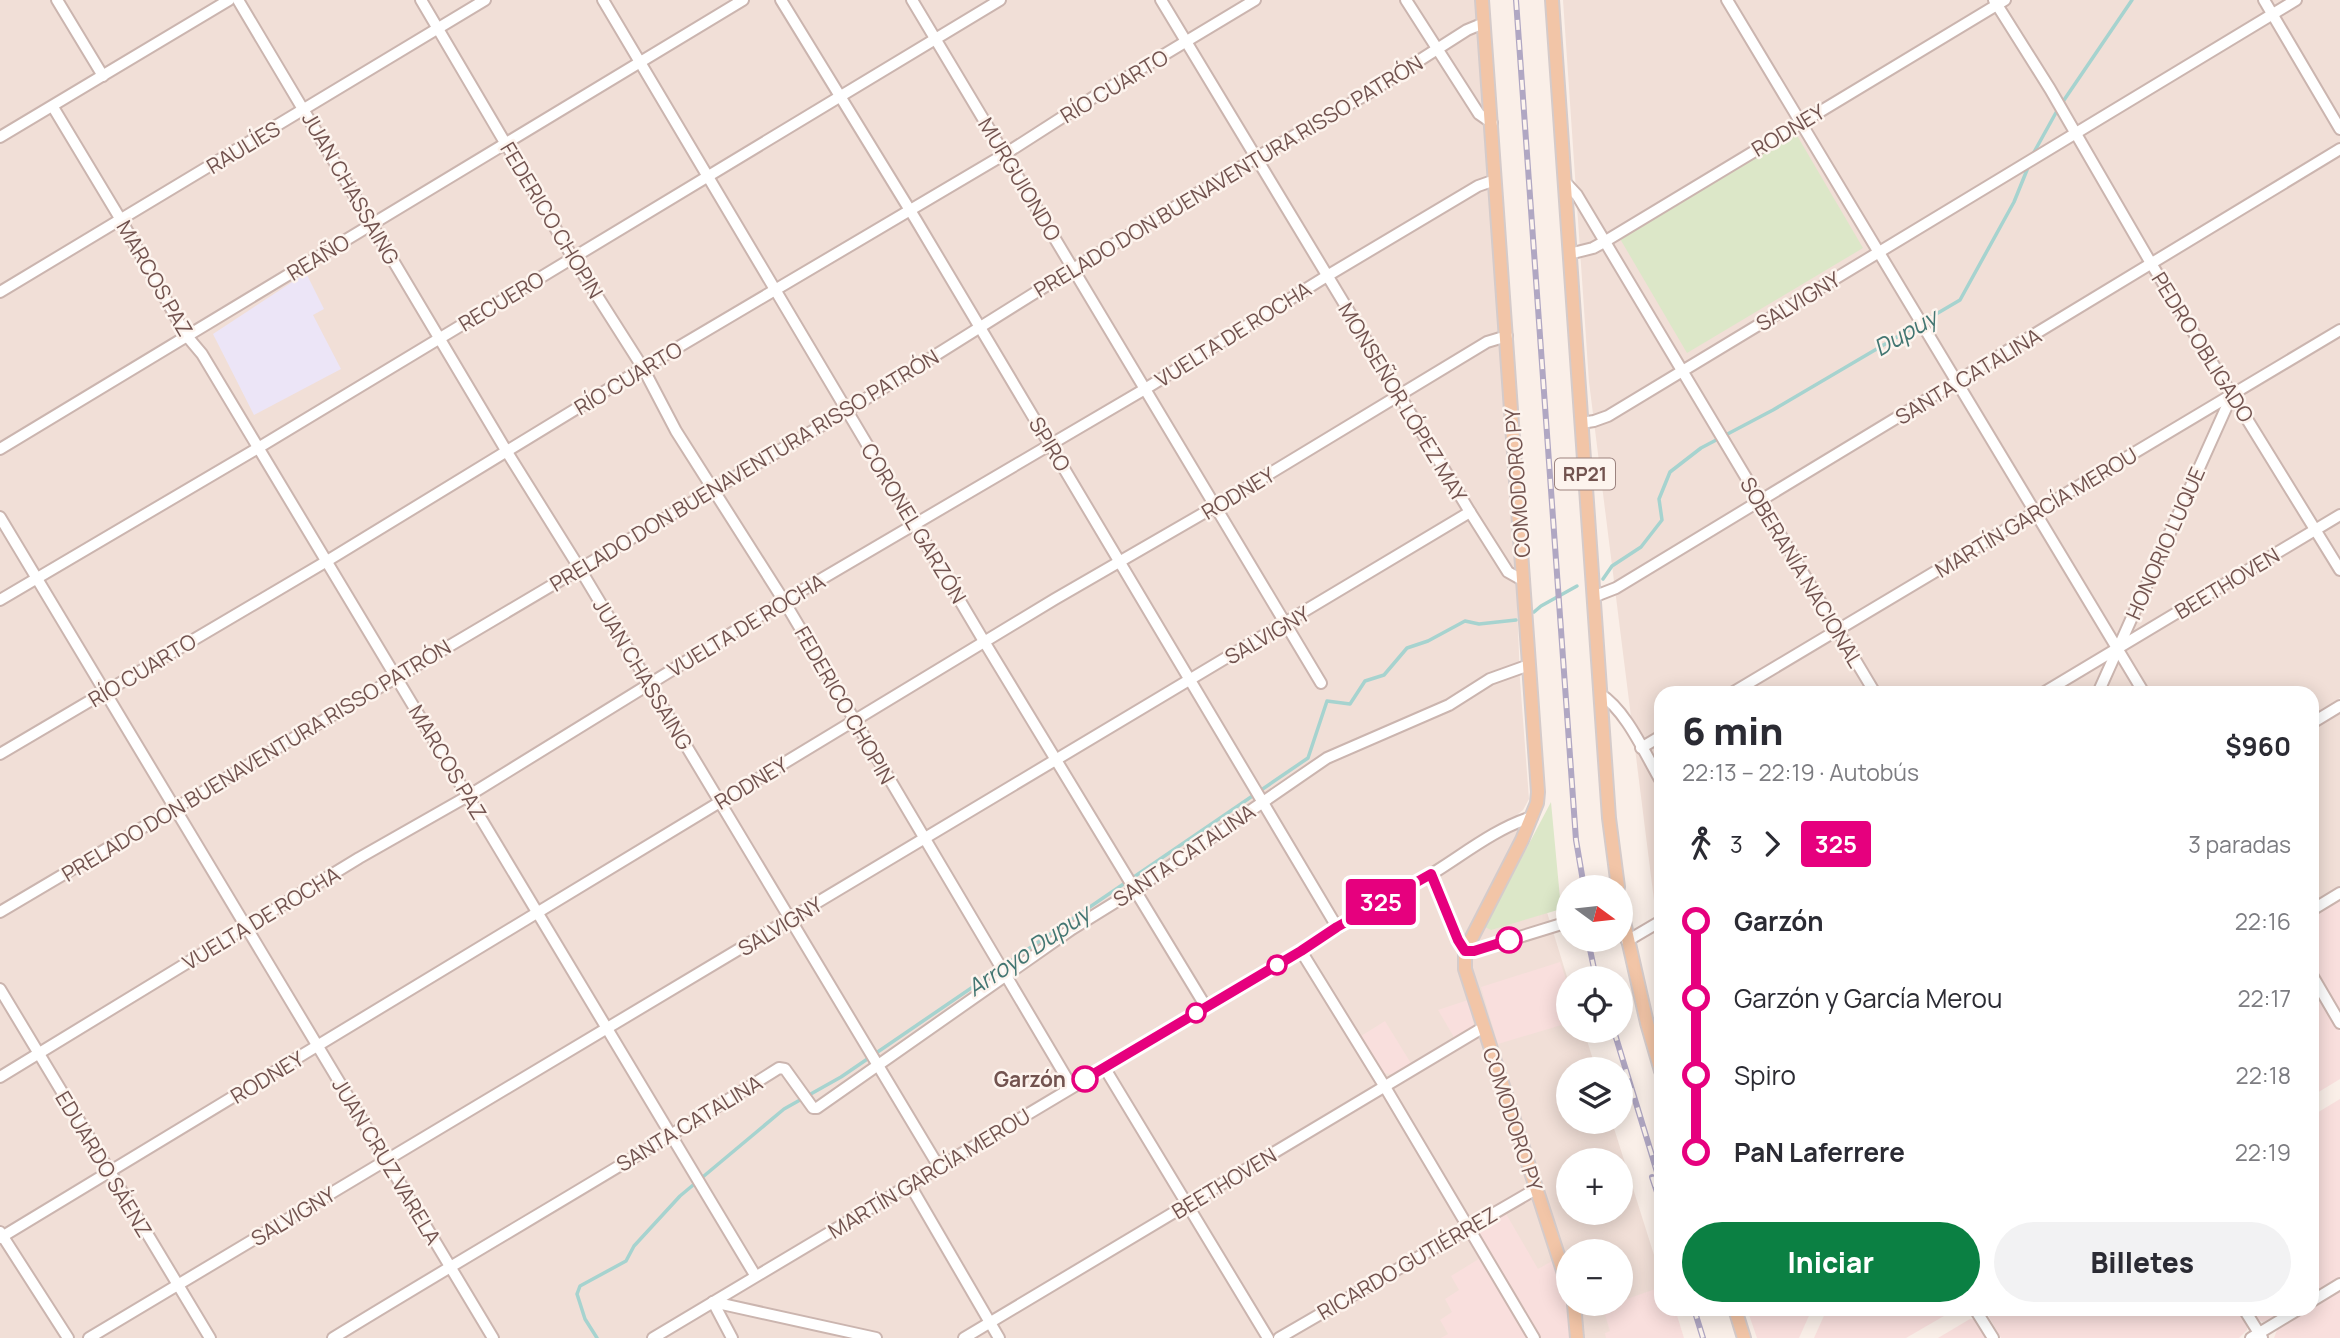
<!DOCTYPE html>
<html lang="es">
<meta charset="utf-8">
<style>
:root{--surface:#fff;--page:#f2f2f3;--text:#2b2b33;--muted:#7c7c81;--accent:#0b8043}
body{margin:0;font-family:Manrope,sans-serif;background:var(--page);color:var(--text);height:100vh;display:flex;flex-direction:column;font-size:26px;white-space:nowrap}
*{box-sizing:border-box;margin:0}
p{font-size:23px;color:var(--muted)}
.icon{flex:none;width:38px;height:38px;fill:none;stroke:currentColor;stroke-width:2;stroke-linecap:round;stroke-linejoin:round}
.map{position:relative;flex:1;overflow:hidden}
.details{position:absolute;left:1654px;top:686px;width:665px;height:630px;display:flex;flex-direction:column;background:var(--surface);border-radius:21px;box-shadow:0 4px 18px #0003}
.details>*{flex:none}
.badge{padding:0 14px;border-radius:5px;font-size:24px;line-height:46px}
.needle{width:46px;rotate:105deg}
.buttons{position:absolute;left:1556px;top:875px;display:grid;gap:14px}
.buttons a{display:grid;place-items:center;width:77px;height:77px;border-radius:50%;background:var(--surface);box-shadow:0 4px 18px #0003;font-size:35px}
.map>.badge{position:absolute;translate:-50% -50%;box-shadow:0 0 0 4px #fff}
.legs{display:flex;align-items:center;gap:10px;height:77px;padding:0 28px;font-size:23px}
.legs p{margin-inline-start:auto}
.headline{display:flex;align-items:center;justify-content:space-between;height:119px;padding:0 28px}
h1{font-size:38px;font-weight:800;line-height:52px}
.cta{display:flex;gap:14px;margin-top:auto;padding:14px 28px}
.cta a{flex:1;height:80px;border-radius:42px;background:var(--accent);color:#fff;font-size:28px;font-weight:800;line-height:80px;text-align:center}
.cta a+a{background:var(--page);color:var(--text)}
ul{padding:0 28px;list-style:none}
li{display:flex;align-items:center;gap:24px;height:77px;font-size:26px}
li i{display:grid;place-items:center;width:10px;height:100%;margin:0 9px;background:currentColor}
li i::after{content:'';width:18px;height:18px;margin:-9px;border:5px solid;border-radius:50%;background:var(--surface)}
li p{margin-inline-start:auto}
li:first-child i{background:linear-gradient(#0000 50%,currentColor 0)}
li:last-child i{background:linear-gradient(currentColor 50%,#0000 0)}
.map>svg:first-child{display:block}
.residential{fill:#f1dfd7;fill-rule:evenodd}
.commercial{fill:#f9dfdd}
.education{fill:#ece5f7}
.green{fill:#dce7c8}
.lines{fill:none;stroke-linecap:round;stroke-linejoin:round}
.stream{stroke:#a6d3cf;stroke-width:3.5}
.minor-casing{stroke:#cbb5af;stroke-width:14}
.major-casing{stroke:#d5cbca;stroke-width:16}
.minor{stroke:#fff;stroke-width:10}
.major{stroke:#f2c5a7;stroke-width:12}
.rail-casing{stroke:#b0a7c3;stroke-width:6}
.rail{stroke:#fdf4ee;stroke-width:3.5;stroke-dasharray:10;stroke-linecap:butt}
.line-1-casing{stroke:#fff;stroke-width:16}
.line-1{stroke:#e6007e;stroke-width:10}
.stop-1-dot{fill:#fff;stroke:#e6007e;stroke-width:3.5}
.labels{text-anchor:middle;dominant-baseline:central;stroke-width:5;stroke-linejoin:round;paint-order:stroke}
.shield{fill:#fdf4ee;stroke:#9c837f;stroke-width:2}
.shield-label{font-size:19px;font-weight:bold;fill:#72534f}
.street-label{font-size:21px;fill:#72534f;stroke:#fdf4ee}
.stop-label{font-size:21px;font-weight:bold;fill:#72534f;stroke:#fdf4ee;text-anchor:end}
.water-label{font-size:23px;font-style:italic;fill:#437672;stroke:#fdf4ee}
</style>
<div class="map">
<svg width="2340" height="1338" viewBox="0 0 2340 1338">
<rect width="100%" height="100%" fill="#faefe8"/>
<g class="residential">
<path d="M0 0H1476L1516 575 1520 680 1529 799 1523 810 1517 815 1568 980V1031H1584L1596 1069H1568V1122H1612L1661 1277V1309L1680 1338H0ZM1568 1160H1620V1213H1568ZM1568 1251H1620V1304H1568Z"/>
<polygon points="1563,0 2340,0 2340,698 2312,715 2312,693 1661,693 1661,956 1589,382"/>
<polygon points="2340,711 2340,887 2312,904 2312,728"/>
</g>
<g class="commercial">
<polygon points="2340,899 2340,1011 2312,964 2312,916"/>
<polygon points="1560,962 1568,985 1568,1023 1498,1044 1481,987"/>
<polygon points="2312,984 2340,1031 2340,1079 2312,1096"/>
<polygon points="1468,1000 1474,1026 1455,1039 1438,1010"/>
<polygon points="1385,1021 1412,1065 1396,1075 1384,1073 1361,1036"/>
<polygon points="2340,1099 2340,1279 2312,1295 2312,1116"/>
<polygon points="1505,1212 1538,1269 1552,1261 1570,1315 1571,1338 1541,1338 1479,1234 1481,1226"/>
<polygon points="1482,1257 1531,1338 1441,1338 1448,1334 1440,1320 1452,1312 1445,1299 1459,1290 1451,1276"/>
<polygon points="1661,1287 1661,1309 1675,1309 1684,1338 1606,1338 1605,1333 1610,1331 1603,1308 1620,1304 1621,1301"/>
<polygon points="2340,1292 2340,1338 2274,1338 2277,1330"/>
<polygon points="1747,1309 1812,1309 1799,1338 1757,1338"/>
<polygon points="1827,1309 1956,1309 1906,1338 1814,1338"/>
<polygon points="1989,1309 2237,1309 2247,1325 2247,1330 2239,1338 2001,1338 1989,1317"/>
<polygon points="2251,1309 2289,1309 2263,1322 2257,1319"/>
<polygon points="1970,1319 1976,1319 1989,1338 1938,1338"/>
</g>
<polygon class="education" points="306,273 324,309 313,315 341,369 254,415 213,334"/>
<g class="green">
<polygon points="1795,132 1863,248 1687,353 1619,237"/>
<polygon points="1551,802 1561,909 1491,930 1485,927"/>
</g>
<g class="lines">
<g class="stream">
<polyline points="2062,103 2132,0"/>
<polyline points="2033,154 2058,109"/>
<polyline points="1603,579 1612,566 1641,547 1662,520 1659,499 1670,472 1701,448 1773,410 1960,300 2014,202 2029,165"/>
<polyline points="1534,612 1541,606 1577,586"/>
<polyline points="597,1338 585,1319 577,1294 580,1286 626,1261 634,1246 680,1196 784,1109 841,1077 1308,758 1327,701 1350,704 1365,681 1384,675 1407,648 1428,641 1465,621 1479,624 1516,620"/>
</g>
<g class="minor-casing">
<g id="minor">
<polyline points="57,0 103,76"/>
<polyline points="238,0 507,452 580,569 939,1167"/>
<polyline points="421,0 573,258 643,368 676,431 784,601 1072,1087"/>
<polyline points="603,0 985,643 1206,1007"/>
<polyline points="781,0 916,220 1337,927"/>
<polyline points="912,0 1321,683"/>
<polyline points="1161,0 1470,512 1508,572 1524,581"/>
<polyline points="1406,0 1479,114 1492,123"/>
<polyline points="1727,0 2144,693"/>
<polyline points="1994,0 2050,89 2152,265 2340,570"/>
<polyline points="2264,0 2340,129"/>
<polyline points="53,107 121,220 186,335 202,354 755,1275"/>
<polyline points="0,137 229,0"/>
<polyline points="1565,182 1577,195 1875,693"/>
<polyline points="1569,254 1593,248 1604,242 2005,0"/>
<polyline points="0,292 485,0"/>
<polyline points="1581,423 1594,421 1608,416 2296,0"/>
<polyline points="0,449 743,0"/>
<polyline points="0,517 493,1338"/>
<polyline points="1593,597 1616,588 2340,149"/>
<polyline points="0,600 258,448 1000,0"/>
<polyline points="1732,693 2340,330"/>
<polyline points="2043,693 2340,515"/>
<polyline points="2098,693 2231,397"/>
<path d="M1600 694C1626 710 1645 754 1661 781"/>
<polyline points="2312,723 2340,706"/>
<polyline points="1641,748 1661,736"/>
<polyline points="0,754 327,561 643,368 1005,154 1097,95 1255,0"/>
<polyline points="1431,874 1458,940 1465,951 1474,951 1568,922"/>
<polyline points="2312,910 2340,893"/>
<polyline points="0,912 848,410 1073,269 1257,157 1362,97 1467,30 1484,23"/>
<polyline points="1627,941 1661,921"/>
<polyline points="1301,951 1385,1087 1534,1338"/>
<polyline points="2312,975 2340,1023"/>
<polyline points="0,989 210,1338"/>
<polyline points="1104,1067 1268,1338"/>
<polyline points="0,1077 359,858 468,796 784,601 1145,389 1327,276 1478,186 1495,180"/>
<polyline points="910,1185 999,1338"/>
<polyline points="0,1232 68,1338"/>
<polyline points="0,1238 1055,599 1216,506 1487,342 1507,336"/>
<polyline points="2312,1301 2340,1284"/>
<polyline points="713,1302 876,1338"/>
<polyline points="713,1302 732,1338"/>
<polyline points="1975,1309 1993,1338"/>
<polyline points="2244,1309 2262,1338"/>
<path d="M89 1338C548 1061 1011 790 1470 512"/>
<path d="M333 1338C481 1247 632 1161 779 1068L785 1069 813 1108H817L1072 929 1135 890 1327 758 1449 705 1490 679 1529 665"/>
<path d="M653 1338 1301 951C1342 923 1386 900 1430 875 1463 855 1494 829 1532 817"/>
<polyline points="964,1338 1484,1027"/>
<polyline points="1279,1338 1536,1189"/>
<polyline points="2251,1338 2299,1309"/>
</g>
</g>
<g class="major-casing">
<g id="major">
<polyline points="1482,0 1538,792 1537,803 1522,840 1465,951 1465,969 1568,1286"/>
<polyline points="1552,0 1609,818 1618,887"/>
<polyline points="1620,904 1647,1023 1661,1071"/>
<polyline points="1574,1304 1577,1338"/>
<polyline points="1735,1309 1744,1338"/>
</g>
</g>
<use href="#minor" class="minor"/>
<use href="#major" class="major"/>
<g class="rail-casing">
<g id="rail">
<polyline points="1516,0 1576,840 1584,887"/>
<polyline points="1588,940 1596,978"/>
<polyline points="1614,1031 1661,1185"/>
<polyline points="1652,1177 1661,1204"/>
<polyline points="1694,1309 1703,1338"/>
</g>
</g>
<use href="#rail" class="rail"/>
</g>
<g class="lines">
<g class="line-1-casing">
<polyline id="line-1" points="1085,1079 1301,951 1337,927 1431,874 1458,940 1465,951 1474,951 1509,940"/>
</g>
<use href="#line-1" class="line-1"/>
</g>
<g class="stop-1-dot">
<circle cx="1509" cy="940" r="12"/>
<circle cx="1277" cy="965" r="9"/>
<circle cx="1196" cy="1013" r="9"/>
<circle cx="1085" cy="1079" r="12"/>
</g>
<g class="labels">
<rect class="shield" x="1555" y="458.5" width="60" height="31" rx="5"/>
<g class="shield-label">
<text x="1585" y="474">RP21</text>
</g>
<g class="street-label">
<text transform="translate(1114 86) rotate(-31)">RÍO CUARTO</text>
<text transform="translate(1788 130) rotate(-31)">RODNEY</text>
<text transform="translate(243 147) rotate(-31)">RAULÍES</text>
<text transform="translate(1228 176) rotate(-31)">PRELADO DON BUENAVENTURA RISSO PATRÓN</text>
<text transform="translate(1020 179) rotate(59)">MURGUIONDO</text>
<text transform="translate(351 188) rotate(60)">JUAN CHASSAING</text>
<text transform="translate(552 220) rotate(59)">FEDERICO CHOPIN</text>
<text transform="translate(318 257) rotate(-31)">REAÑO</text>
<text transform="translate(155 278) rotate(60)">MARCOS PAZ</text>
<text transform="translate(501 301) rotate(-31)">RECUERO</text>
<text transform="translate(1798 301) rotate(-31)">SALVIGNY</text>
<text transform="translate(1233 334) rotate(-32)">VUELTA DE ROCHA</text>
<text transform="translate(2203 347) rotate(58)">PEDRO OBLIGADO</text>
<text transform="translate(1968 376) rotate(-31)">SANTA CATALINA</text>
<text transform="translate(628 378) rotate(-31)">RÍO CUARTO</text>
<text transform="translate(1403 402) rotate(59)">MONSEÑOR LÓPEZ MAY</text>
<text transform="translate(1050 444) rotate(59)">SPIRO</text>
<text transform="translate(744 470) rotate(-31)">PRELADO DON BUENAVENTURA RISSO PATRÓN</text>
<text transform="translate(1517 483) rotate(-94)">COMODORO PY</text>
<text transform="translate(1238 493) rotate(-31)">RODNEY</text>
<text transform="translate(2036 512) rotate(-31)">MARTÍN GARCÍA MEROU</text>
<text transform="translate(914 523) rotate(59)">CORONEL GARZÓN</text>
<text transform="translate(2165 543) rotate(-66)">HONORIO LUQUE</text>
<text transform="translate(1802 572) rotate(59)">SOBERANÍA NACIONAL</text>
<text transform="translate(2227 583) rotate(-31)">BEETHOVEN</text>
<text transform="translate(746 625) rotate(-31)">VUELTA DE ROCHA</text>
<text transform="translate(1267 635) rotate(-30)">SALVIGNY</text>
<text transform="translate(142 670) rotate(-31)">RÍO CUARTO</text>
<text transform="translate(643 674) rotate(59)">JUAN CHASSAING</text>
<text transform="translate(845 705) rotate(60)">FEDERICO CHOPIN</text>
<text transform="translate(256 760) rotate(-31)">PRELADO DON BUENAVENTURA RISSO PATRÓN</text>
<text transform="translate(448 762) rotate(59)">MARCOS PAZ</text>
<text transform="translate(751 783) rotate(-31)">RODNEY</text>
<text transform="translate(1184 855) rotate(-34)">SANTA CATALINA</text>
<text transform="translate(261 918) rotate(-31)">VUELTA DE ROCHA</text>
<text transform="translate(780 926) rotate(-31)">SALVIGNY</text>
<text transform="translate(267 1077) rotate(-31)">RODNEY</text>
<text transform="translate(1513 1119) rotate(72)">COMODORO PY</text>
<text transform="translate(689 1123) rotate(-31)">SANTA CATALINA</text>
<text transform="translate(387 1161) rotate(59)">JUAN CRUZ VARELA</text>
<text transform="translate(104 1164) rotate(59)">EDUARDO SÁENZ</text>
<text transform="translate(929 1173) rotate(-31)">MARTÍN GARCÍA MEROU</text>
<text transform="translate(1224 1183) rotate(-31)">BEETHOVEN</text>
<text transform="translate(293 1216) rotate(-31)">SALVIGNY</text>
<text transform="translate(1407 1263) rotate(-30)">RICARDO GUTIÉRREZ</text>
</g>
<g class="stop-label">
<text x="1066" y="1079">Garzón</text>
</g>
<g class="water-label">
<text transform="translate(1905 332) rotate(-30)">Dupuy</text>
<text transform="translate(1028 950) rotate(-34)">Arroyo Dupuy</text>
</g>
</g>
</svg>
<div class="buttons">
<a><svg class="needle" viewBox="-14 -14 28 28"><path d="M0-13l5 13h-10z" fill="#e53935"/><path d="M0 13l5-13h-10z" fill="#7c7c81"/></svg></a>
<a><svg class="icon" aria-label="locate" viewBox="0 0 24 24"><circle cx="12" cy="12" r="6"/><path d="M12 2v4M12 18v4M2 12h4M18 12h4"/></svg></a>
<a><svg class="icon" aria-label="layers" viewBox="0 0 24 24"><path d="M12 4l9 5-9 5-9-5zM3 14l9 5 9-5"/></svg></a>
<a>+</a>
<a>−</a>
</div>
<b class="badge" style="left:1381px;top:902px;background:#e6007e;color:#fff">325</b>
<section class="details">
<div class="headline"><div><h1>6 min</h1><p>22:13 – 22:19 · Autobús</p></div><b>$960</b></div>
<div class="legs"><svg class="icon" aria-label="walk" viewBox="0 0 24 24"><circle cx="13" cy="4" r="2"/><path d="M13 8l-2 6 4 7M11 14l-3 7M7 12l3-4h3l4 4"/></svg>3<svg class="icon" aria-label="forward" viewBox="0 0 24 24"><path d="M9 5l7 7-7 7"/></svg><b class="badge" style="background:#e6007e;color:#fff">325</b><p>3 paradas</p></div>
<ul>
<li><i style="color:#e6007e"></i><b>Garzón</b><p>22:16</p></li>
<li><i style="color:#e6007e"></i><span>Garzón y García Merou</span><p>22:17</p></li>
<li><i style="color:#e6007e"></i><span>Spiro</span><p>22:18</p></li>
<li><i style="color:#e6007e"></i><b>PaN Laferrere</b><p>22:19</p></li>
</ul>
<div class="cta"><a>Iniciar</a><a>Billetes</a></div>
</section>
</div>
